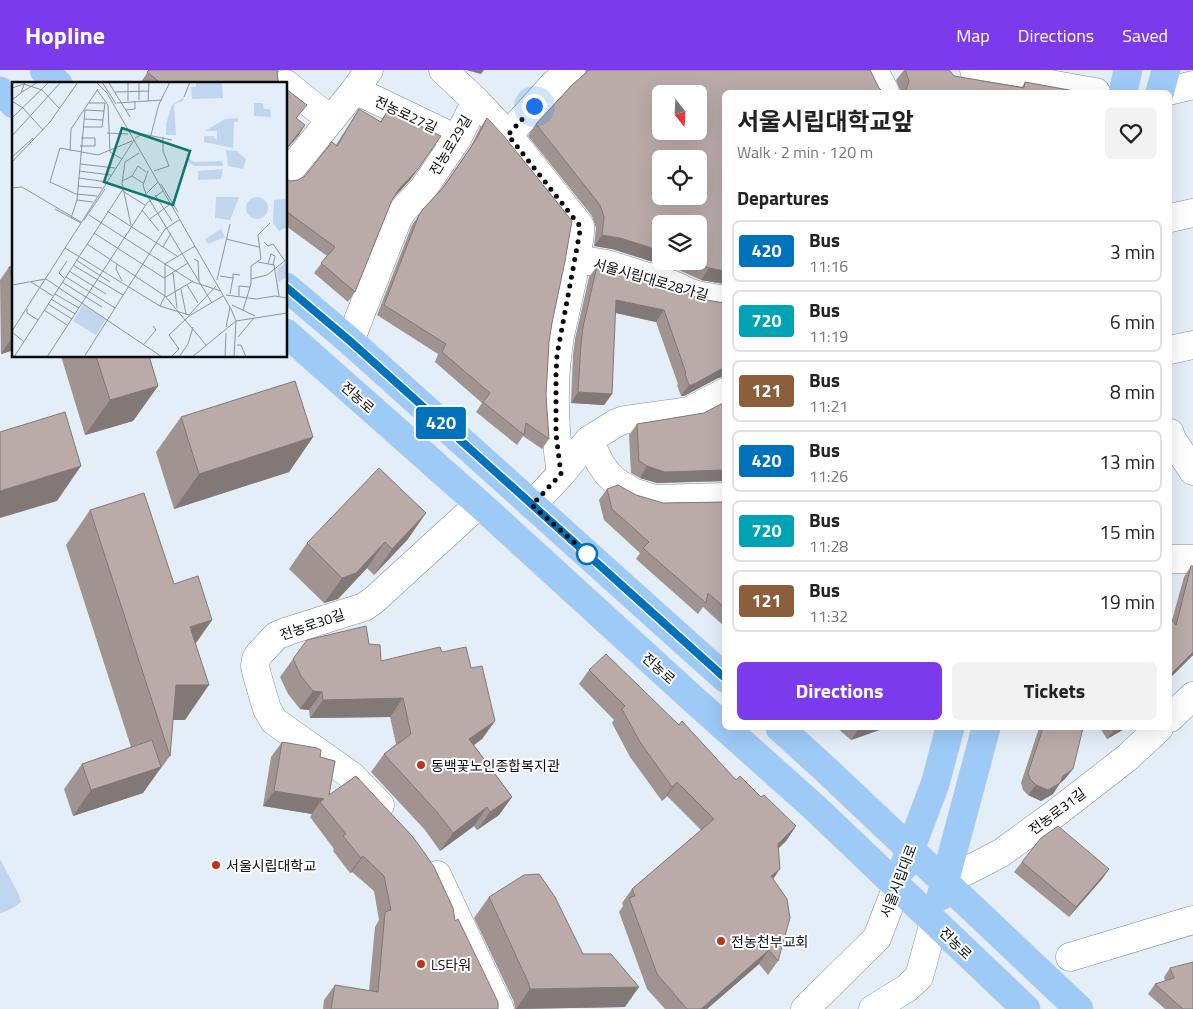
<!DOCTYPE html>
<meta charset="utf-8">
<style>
:root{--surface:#fff;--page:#f2f2f2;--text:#222;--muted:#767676;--line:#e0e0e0;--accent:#7c3aed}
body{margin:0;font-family:"Titillium Web","Noto Sans KR",sans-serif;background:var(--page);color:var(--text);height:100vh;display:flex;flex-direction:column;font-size:19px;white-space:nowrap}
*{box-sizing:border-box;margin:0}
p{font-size:16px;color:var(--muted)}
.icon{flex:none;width:28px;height:28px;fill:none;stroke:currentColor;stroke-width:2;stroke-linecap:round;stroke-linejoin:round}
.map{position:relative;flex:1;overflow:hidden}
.panel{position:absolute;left:722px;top:20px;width:450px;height:640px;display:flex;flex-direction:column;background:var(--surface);border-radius:8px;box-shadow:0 5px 20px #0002}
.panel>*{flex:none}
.badge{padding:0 10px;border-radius:4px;font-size:18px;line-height:32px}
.needle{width:32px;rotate:162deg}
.fabs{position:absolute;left:652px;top:15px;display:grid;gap:10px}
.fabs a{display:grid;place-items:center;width:55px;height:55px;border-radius:8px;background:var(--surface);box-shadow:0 5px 20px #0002;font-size:25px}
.you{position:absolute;width:25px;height:25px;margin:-12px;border:4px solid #fff;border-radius:50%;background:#1a73e8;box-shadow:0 0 0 8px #1a73e833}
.map>.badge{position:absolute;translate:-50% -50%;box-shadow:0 0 0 2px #fff}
h2{padding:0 15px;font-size:19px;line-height:45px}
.round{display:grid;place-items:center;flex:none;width:52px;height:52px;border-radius:8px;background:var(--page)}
.headline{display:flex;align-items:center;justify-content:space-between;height:85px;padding:0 15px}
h1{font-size:24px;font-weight:700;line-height:38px}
.primary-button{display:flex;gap:10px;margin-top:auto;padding:10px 15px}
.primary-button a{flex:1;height:58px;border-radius:8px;background:var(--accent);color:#fff;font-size:20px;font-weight:700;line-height:58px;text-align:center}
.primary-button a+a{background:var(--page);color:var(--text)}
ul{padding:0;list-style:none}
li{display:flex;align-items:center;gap:15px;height:62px;margin:0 10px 8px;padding:0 5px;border:2px solid var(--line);border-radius:8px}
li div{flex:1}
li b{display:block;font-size:19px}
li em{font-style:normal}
li .badge{min-width:55px;font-weight:700;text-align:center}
header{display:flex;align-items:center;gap:30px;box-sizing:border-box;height:70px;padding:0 25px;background:var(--accent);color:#fff}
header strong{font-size:24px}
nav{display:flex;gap:28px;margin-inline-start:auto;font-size:18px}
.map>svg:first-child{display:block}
.green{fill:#c0d6ee}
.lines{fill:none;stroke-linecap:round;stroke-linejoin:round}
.minor-casing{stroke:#848d96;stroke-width:29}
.major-casing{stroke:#cececf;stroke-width:29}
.minor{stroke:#fff;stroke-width:28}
.major{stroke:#9ecaf8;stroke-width:28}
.wall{fill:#a09390;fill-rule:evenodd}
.shaded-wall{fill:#827876}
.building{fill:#baaba8;stroke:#827876;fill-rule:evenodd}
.line-casing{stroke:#fff;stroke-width:11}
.line{stroke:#0072bc;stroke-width:8}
.walk{stroke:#090c0f;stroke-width:5;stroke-dasharray:0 9}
.stop-dot{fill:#fff;stroke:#0072bc;stroke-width:2.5}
.poi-dot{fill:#c03519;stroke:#fff;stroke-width:2}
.labels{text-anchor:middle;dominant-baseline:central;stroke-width:4;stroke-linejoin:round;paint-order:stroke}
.street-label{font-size:14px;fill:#090c0f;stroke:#fff}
.poi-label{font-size:14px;fill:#090c0f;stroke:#fff;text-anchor:start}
.inset-road{fill:none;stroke:#8c949b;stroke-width:1}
.view{fill:#0f766e;fill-opacity:0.15;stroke:#0f766e;stroke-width:2.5}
.inset-edge{fill:none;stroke:#090c0f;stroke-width:2.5}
</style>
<header>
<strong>Hopline</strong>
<nav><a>Map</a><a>Directions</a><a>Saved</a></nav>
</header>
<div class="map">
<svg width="1193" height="939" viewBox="0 0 1193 939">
<rect width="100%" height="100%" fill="#e4eef9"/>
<path class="green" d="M0 789 19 825 21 832C15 837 8 841 0 843Z"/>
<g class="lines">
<g class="minor-casing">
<g id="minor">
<path d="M443 0 476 31 508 65 580 156C581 165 578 174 577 183 573 211 566 238 560 266 552 312 554 359 561 404"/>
<polyline points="874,0 885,22"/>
<path d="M974 0C1015 6 1055 16 1096 22"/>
<polyline points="286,14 331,50"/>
<polyline points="355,20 457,69"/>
<polyline points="1165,22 1193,15"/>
<polyline points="508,65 553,15 571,0"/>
<polyline points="286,105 355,20 369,0"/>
<polyline points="1170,148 1193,143"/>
<polyline points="576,189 607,194 674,215 688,222 697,225 725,230"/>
<polyline points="350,271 398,148 404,139 423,119 457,69 476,31"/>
<polyline points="1170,280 1193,275"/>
<polyline points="1170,363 1171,368 1193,401"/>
<polyline points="589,370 600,393 607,403 615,411 633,422 655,429 725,427"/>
<polyline points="532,435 561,404 589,370 616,353 624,350 689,341 725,322"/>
<polyline points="1170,489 1193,489"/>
<polyline points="1170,648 1193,626"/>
<polyline points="380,735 352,706 274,651 267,639 257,605 255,596 256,589 260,583 276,566 288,561 364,537 374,530 479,434"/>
<polyline points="437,805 500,939"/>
<polyline points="945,812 1001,783 1056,743 1128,687 1159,658"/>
<polyline points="1070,887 1193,850"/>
<polyline points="805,939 877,868 897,816"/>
<polyline points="873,939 907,918 919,907 934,852"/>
</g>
</g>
<g class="major-casing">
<g id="major">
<polyline points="44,0 58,14"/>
<polyline points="0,21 14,34"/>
<polyline points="1123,22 1128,0"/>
<polyline points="1160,22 1166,0"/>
<polyline points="286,217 350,271 725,608"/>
<polyline points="286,263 486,440 693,629 814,737 1026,939"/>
<polyline points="780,658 823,697 1079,939"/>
<polyline points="904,796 935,714 950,658"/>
<polyline points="941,826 986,658"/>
</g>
</g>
<use href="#minor" class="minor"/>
<use href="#major" class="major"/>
</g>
<g class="wall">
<polygon points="149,0 277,2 278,10 281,14 143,14 141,12"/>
<path d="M586 0H870L725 214 701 210 679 200 612 179 594 176 596 158 592 146 528 66 536 54 586 3ZM699 154V191H661Z"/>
<polygon points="904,0 949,0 954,6 1022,17 1025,12 1080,22 901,22 896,10"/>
<polygon points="359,39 380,52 388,40 411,109 392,130 355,222 348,232 314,203 327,186 286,156 286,109 290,111 298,110 305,106 336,75"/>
<polygon points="487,48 552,253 549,272 546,325 549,369 542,379 523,366 517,375 476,342 482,333 435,292 438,284 377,245 412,155 423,139 442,118 470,78 480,58"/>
<polygon points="14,196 14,280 1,284 0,210 9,197"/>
<polygon points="597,196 700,229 725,233 725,306 718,308 684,326 681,326 677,315 678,314 656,252 615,243 612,324 604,335 571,333 573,285 575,269 589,207"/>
<polygon points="61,286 152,286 150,289 158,316 133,351 85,365"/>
<polygon points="704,343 725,411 657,413 640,408 631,403 629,365 637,354"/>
<polygon points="181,347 313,367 289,402 174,439 156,382"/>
<polygon points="607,419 636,425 663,433 725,432 725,557 703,537 698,544 636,489 640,483 604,450 599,430"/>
<polygon points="90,440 174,514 212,550 196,573 185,650 173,650 170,686 145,720 143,723 73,746 64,719 82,694 131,677 66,475"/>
<polygon points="408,469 374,505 367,498 338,529 324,533 289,499 307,473"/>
<polygon points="1191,496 1193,496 1193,586 1192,586 1170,608 1170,547 1172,550 1184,507"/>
<polygon points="369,574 381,591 442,582 471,598 495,651 482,669 474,675 512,727 499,745 477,760 474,756 440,781 425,760 371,702 384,684 396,674 390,647 310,648 309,640 300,639 288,624 280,607 293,589"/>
<polygon points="589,600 679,655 736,710 761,727 796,756 786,771 778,778 773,809 778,891 768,905 759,894 707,939 665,939 647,919 619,842 623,836 622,833 632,819 701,760 667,726 662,731 630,687 612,653 614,650 579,614"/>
<polygon points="837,658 885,658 851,670"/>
<polygon points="1039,658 1083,658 1065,709 1060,713 1053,724 1041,731 1028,725 1023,720 1021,713"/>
<polygon points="1100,658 1126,658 1107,669"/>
<polygon points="282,672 320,687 329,725 455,851 498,939 323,939 324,930 335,915 369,921 375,857 379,850 374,821 352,802 350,803 333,781 334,779 310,747 312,744 263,736 271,687"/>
<polygon points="1022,792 1109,799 1102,809 1069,847 1014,802"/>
<polygon points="489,827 583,884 625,937 515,939 514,932 474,848"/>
<polygon points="1170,898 1193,939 1165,939 1148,924 1155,914 1165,911 1164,907"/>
</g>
<g class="shaded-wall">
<polygon points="466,0 484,0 481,4"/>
<polygon points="305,55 299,65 286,80 286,79"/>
<polygon points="418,99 411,109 393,128 399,119"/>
<polygon points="602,165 620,168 661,181 661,191 685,191 679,200 612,179 594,176"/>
<polygon points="709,198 725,201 725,214 701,210"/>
<polygon points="616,230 664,240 656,252 608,241"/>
<polygon points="14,265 14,280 1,284"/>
<polygon points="725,297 725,306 718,308 684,326 681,326 689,315"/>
<polygon points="158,316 133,351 85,365 110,330"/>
<polygon points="578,322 612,324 604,335 571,333"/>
<polygon points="313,367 289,402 174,439 199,404"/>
<polygon points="81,396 57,431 0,448 0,421"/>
<polygon points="647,396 725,400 725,411 657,413 640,408"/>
<polygon points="426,443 408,469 374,505 392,479"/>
<polygon points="385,472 367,498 338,529 324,533 342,508"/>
<polygon points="212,550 188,584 190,557"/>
<polygon points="1193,582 1193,585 1170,608 1170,605"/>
<polygon points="176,615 209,615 185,650 158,650"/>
<polygon points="313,621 322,622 309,640 300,639"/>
<polygon points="403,628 390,647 310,648 323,630"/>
<polygon points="495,651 482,669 457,687 469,669"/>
<polygon points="859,658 885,658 851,670"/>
<polygon points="1117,658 1126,658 1107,669 1115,659"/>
<polygon points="161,697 143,723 73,746 91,720"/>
<polygon points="1073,699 1065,709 1059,714 1060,713 1053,724 1041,731 1028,725 1036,715 1063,706"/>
<polygon points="677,712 667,726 662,731 672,717"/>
<polygon points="274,721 324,729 320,732 312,744 263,736"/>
<polygon points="512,727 499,745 477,760 490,742"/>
<polygon points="487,737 474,756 440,781 453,763"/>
<polygon points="796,756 786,771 768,789 778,774"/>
<polygon points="363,786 352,802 350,803 361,788"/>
<polygon points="780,799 770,814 771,806"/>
<polygon points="1109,799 1102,809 1069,847 1076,837"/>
<polygon points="769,880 759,894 707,939 701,939"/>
<polygon points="639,917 625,937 516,939 530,919"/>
</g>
<g class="building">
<polygon points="149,0 278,0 277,2 278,10 281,14 162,14 147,2"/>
<path d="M589 0H870L879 18 883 22H725V201L709 198 692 191H699V154H661V181L620 168 602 165 604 147 600 135 536 54 572 15ZM661 24H699V61H661ZM661 89H699V126H661Z"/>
<polygon points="905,0 949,0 954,6 1024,18 1025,12 1080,22 902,22 906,20 909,11"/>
<polygon points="286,19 307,35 296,48 305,55 286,79"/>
<polygon points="359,39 381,52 388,40 441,66 418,99 399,119 392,130 355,222 321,193 335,177 286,141 286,109 290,111 298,110 305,106 332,72 337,76"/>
<polygon points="487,48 503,65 572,151 565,191 552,253 549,272 546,325 549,369 526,353 524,365 483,332 490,323 442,282 446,274 384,235 419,145 423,139 443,118 477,68"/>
<polygon points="14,196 14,213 9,197"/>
<polygon points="597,196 611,198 676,218 700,229 725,233 725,297 692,315 689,315 685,304 686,303 664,240 616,230 612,324 578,322 581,274 583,257"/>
<polygon points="96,286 149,286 158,316 110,330"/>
<polygon points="295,311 313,367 199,404 181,347"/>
<polygon points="725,332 725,400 665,402 647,396 639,391 637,354 704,343"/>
<polygon points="65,342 81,396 0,421 0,362"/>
<polygon points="379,398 426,443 392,479 385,472 356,503 342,508 307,473"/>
<polygon points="618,415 636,425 663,433 725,432 725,538 708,523 706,533 643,478 649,472 612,439 607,419"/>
<polygon points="144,423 174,514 198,506 212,550 190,557 209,615 176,615 170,686 90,440"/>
<polygon points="1191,496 1193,496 1193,582 1170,605 1170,547 1176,555"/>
<polygon points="366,556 369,574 380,575 381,591 440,577 442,582 466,577 471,598 482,596 495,651 469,669 512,727 490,742 487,737 453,763 437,742 384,684 411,664 403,628 323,630 322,622 313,621 301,606 293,589 307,570"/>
<polygon points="606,584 679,655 682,651 736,710 740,706 761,727 764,725 796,756 778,774 780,799 771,806 787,829 790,848 778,891 769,880 701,939 687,939 657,904 629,828 635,826 632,819 714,749 677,712 672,717 640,672 622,639 625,636 589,600"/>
<polygon points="1043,658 1083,658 1073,699 1063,706 1060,713 1048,720 1036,715 1030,709 1028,703"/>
<polygon points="152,670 161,697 91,720 82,694"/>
<polygon points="282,672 317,678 321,680 320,687 335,691 329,725 356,706 412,766 426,785 434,797 453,838 455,851 458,849 498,932 498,939 331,939 335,915 378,922 385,842 391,840 384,806 363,786 361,788 343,766 346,764 320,732 324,729 274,721"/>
<polygon points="1058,756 1109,799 1076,837 1022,792 1041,768"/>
<polygon points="539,804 555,827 583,884 611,884 639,917 530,919 528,912 489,827 524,805"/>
<polygon points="1193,892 1193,939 1183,939 1155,914 1174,908 1170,898"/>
</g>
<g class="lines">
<g class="line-casing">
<polyline id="line" points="286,217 350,271 725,608"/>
</g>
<use href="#line" class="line"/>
<polyline class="walk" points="534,36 508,65 580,156 580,161 557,285 556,304 556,364 561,404 532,435 592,488 587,484"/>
</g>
<circle class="stop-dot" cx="587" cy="484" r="10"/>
<g class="poi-dot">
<circle cx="421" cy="695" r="5"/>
<circle cx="216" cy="795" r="5"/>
<circle cx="721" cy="871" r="5"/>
<circle cx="421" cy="894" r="5"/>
</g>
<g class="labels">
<g class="street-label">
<text transform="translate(406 44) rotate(25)">전농로27길</text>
<text transform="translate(450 75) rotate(-59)">전농로29길</text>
<text transform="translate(651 209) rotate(16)">서울시립대로28가길</text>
<text transform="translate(358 327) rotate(42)">전농로</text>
<text transform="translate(312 554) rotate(-19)">전농로30길</text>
<text transform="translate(659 598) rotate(42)">전농로</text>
<text transform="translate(1057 741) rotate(-37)">전농로31길</text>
<text transform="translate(898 811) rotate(-69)">서울시립대로</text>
<text transform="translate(956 873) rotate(44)">전농로</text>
</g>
<g class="poi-label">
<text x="431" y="695">동백꽃노인종합복지관</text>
<text x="226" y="795">서울시립대학교</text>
<text x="731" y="871">전농천부교회</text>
<text x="431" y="894">LS타워</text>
</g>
</g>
<g transform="translate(12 12)">
<rect width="275" height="275" fill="#e4eef9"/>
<path d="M184 0H210L211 16 180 17 179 5H184ZM172 15 171 19 162 22 164 53H154V42L160 23ZM242 21H251L252 27H258L259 35 242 34ZM226 36V40H222L221 66 192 60V54H201L205 58V49H193L213 37ZM214 68 225 69 234 77 231 87 216 84ZM175 74 182 80 210 79 211 84H182L176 80ZM211 87 209 97 186 98V89ZM204 115H227L218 138 203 136ZM234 126a11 11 0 1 1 22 0a11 11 0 1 1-22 0ZM274 117 275 145 267 149 261 141 262 118ZM209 147 213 155 196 162 193 157ZM275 179V195L266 200 265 187ZM71 223 94 237 84 253 61 239Z" fill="#c0d6ee"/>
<path class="inset-road" d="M84 0 95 11 219 227 224 239 222 275M90 0 104 22M116 0V19M127 0V18M97 1 118 35M0 6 12 2 30 8 47 26M85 8 96 23 98 70 110 77M10 10 26 0M103 10 137 9M172 15 178 0M0 18 9 11 13 0M0 19 11 26 31 48M136 19 137 0M77 21H93M105 21 150 18M114 28 123 27V19M0 36 37 0M72 37 91 38M71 45H90L93 21M95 51 116 52M139 53 147 22 158 0M0 54 49 0M123 56 131 52 160 58M68 64H83V56H69M58 69 59 47 86 7M0 75 21 56M0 80 38 40 66 0M113 80 110 101 119 143M113 80 127 71M68 82 103 86M67 89 99 93M136 89 131 103 134 112 200 221M142 89 157 84 151 69V55M120 94 126 84 134 90M67 96 95 100M110 99 120 94 131 101M149 102 166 130M66 104 90 106M0 106 10 105 69 140M112 110 133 123M135 111 146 100M143 113 160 139M85 114 64 112 38 100 48 66 86 73 120 59M65 118 81 120M43 127 69 141M130 128 147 149M95 129 165 174M77 133 181 200 209 209M59 136 65 118 73 28 92 29M138 137 157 123M72 138 93 107M82 151 152 196M214 157 247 165M252 160 256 164 261 162 273 179M75 162 153 214 194 263M151 165 159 151M53 166 148 224 177 233M182 177 186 179 187 199M64 178 98 200M246 180 262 183 267 214M105 182 104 187 110 199M256 182 259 172 263 174 261 183M61 183 111 213M57 189 94 212M161 191 165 226M208 194 221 196V192L228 193M54 195 103 226M52 196 47 191 55 179M152 196 176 181M239 197 255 193 275 177M205 198 218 142M19 200 41 214M50 200 90 225M0 203 34 197 150 275M175 203 186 221M169 207 174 232M43 212 67 226M218 212 221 196M214 213 244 217 263 214 275 216M227 214V204L238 205M154 215 181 199M39 217 63 232M36 222 60 237M220 223 243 234M148 224 153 214V182L183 164M15 227V231L26 238M32 228 55 243M231 228 239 202V184L249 177 246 153 258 141M177 233 204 204M214 245 218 225M0 249 122 58M0 250 12 260M226 255 242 236M132 262 144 248 141 244M225 263H229L234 275M2 275 111 107M35 275 135 121 151 109M72 275 153 147 167 138M159 275 167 267 157 253 177 234 211 214M167 275 176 262 181 245M180 275 224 239 275 231M213 275 214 251"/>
<path class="view" d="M110 46 178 69 161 123 92 100Z"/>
<rect width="275" height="275" class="inset-edge"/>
</g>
</svg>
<div class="fabs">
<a><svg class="needle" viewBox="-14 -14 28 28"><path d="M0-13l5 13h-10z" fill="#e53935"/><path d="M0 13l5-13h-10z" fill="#767676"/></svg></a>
<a><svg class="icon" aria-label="locate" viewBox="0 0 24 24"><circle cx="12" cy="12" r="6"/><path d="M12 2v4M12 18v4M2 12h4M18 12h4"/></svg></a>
<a><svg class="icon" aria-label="layers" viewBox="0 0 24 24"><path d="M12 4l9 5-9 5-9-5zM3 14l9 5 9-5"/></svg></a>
</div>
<div class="you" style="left:534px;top:36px"></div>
<b class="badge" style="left:441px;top:353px;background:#0072bc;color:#fff">420</b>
<section class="panel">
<div class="headline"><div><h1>서울시립대학교앞</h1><p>Walk · 2 min · 120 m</p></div><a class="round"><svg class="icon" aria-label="heart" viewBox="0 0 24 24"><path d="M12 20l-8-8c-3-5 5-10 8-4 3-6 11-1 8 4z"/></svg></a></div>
<h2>Departures</h2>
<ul>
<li><span class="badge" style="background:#0072bc;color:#fff">420</span><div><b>Bus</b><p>11:16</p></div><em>3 min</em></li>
<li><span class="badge" style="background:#00a3b4;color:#fff">720</span><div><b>Bus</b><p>11:19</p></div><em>6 min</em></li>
<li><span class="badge" style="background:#8b5e3c;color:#fff">121</span><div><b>Bus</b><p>11:21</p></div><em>8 min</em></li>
<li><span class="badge" style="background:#0072bc;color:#fff">420</span><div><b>Bus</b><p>11:26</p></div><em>13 min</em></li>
<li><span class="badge" style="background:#00a3b4;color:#fff">720</span><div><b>Bus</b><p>11:28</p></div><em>15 min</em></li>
<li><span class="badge" style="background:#8b5e3c;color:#fff">121</span><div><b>Bus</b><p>11:32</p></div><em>19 min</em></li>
</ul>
<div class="primary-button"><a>Directions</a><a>Tickets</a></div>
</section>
</div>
